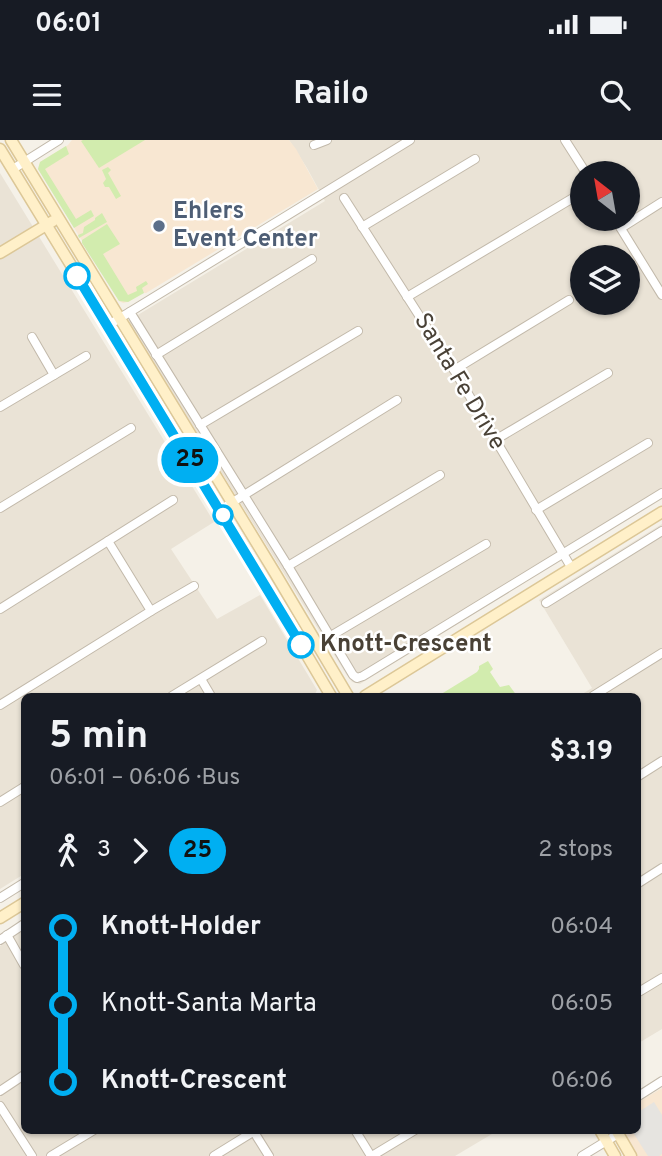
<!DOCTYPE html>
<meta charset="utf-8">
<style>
:root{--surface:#171b24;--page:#242831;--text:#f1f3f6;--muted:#9ea1a6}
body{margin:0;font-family:Overpass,sans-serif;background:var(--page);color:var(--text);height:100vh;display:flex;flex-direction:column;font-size:26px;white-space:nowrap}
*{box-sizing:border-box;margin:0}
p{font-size:23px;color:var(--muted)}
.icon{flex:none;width:38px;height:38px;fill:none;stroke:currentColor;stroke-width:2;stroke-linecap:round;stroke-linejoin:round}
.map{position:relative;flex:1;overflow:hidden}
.panel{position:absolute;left:21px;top:553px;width:620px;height:441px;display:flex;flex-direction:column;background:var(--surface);border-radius:10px;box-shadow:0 2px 5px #0004}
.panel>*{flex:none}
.badge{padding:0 14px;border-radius:23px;font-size:24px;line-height:46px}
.needle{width:46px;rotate:329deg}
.fabs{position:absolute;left:570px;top:21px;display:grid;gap:14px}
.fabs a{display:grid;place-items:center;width:70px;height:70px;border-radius:50%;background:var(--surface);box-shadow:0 2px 5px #0004;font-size:35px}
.map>.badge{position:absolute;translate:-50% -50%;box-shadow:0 0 0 4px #fff}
.legs{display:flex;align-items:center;gap:10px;height:77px;padding:0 28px;font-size:23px}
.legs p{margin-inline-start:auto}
.headline{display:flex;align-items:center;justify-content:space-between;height:119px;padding:0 28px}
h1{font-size:38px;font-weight:700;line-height:52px}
ul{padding:0 28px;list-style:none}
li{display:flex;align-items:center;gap:24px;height:77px;font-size:26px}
li i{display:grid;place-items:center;width:10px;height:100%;margin:0 9px;background:currentColor}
li i::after{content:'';width:18px;height:18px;margin:-9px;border:5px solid;border-radius:50%;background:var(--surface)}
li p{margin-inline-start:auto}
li:first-child i{background:linear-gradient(#0000 50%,currentColor 0)}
li:last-child i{background:linear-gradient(currentColor 50%,#0000 0)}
.status{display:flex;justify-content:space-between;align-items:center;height:49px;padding:0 35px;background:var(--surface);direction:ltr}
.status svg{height:19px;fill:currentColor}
header{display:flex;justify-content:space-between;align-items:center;height:91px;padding:0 28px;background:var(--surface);font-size:32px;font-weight:700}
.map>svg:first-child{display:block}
.residential{fill:#eae3d6;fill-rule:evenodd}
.commercial{fill:#f8e7d2}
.green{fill:#d2ecae}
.parking{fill:#e6e4e0}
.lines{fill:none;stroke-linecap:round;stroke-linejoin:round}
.street-casing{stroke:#c2b9aa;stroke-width:10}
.secondary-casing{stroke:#dcc797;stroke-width:13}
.street{stroke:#fff;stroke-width:8}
.secondary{stroke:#fff0c9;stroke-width:10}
.line-1-casing{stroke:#fff;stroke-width:16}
.line-1{stroke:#00aff2;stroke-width:10}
.service-dot{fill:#5c6f8a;stroke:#fff;stroke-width:2.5}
.stop-1-dot{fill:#fff;stroke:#00aff2;stroke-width:3.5}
.labels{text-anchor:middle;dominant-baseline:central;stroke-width:5;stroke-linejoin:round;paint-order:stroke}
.service-label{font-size:24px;font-weight:bold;fill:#4e5e75;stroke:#fff;text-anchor:start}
.street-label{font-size:24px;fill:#494136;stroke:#fff}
.stop-label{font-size:24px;font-weight:bold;fill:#494136;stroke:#fff;text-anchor:start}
</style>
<div class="status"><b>06:01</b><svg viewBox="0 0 49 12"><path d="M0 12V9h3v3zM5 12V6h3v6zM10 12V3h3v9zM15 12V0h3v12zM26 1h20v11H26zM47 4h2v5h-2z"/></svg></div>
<header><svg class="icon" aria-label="menu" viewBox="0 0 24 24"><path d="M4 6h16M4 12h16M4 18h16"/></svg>Railo<svg class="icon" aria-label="search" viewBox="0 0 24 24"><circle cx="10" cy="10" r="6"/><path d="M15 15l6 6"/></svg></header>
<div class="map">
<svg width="662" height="1016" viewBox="0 0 662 1016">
<rect width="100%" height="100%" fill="#f5f1e8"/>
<g class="residential">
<path d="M289 0H662V359L360 544 352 542 346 534 128 181 325 61 307 28ZM583 33H628V79H583ZM583 117H628V163H583Z"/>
<polygon points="0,33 214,382 171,409 217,479 260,455 317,550 314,556 24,556 24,734 0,749"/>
<polygon points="662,384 662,889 637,904 637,556 579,556 592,548 539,460"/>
<polygon points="24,790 24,990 497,991 455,1016 0,1016 0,806"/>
</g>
<g class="commercial">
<polygon points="72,0 289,0 296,9 318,49 146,153 143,153 128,162 123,163 119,161 38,29 40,22 68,5"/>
<polygon points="662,948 662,1016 637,1016 621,991 637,990 637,963"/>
</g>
<g class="green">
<polygon points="83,0 145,0 99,28 81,1"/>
<polygon points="66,6 69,14 45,29 76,79 91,70 94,76 74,88 38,29 40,22"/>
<polygon points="108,27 111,30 108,33 121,56 116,59 109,47 105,47 103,43 106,39 102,30"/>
<polygon points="102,73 107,82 79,98 78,95 83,93 84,87 95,80 95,78"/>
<polygon points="107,84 120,104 103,114 128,155 137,151 136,147 146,141 148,144 142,148 144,153 128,162 119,161 82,103 82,100"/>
<polygon points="488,521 493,529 490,532 500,547 509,545 517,556 438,556 477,532 479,529 479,526"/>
</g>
<polygon class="parking" points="654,962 662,975 662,1014 659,1016 648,1016 632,991 637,990 637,973"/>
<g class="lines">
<g class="street-casing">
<g id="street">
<polyline points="565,0 586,33"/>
<polyline points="314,5 327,0"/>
<polyline points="13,29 59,0"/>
<polyline points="344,58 454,230 571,427"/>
<polyline points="615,79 662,155"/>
<polyline points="362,87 475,19"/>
<polyline points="621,88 662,62"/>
<polyline points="407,157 583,52"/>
<polyline points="130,172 288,426 353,535 357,538 363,536 662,353"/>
<polyline points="107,186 410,0"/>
<polyline points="32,197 54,235"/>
<polyline points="156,215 312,119"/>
<polyline points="454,230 569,160"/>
<polyline points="0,267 86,216"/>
<polyline points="200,285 358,191"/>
<polyline points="495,300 608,233"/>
<polyline points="0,368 131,288"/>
<polyline points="220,370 397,260"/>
<polyline points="536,370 648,303"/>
<polyline points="108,401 151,471"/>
<polyline points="288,426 440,335"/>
<polyline points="546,463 662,391"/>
<polyline points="0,469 173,360"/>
<polyline points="329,497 486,404"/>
<polyline points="201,539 211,556"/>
<polyline points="172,556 262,501"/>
<polyline points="593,556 662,513"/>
<polyline points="0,565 151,471 194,446"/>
<polyline points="637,637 662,621"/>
<polyline points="0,662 24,647"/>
<polyline points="637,744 662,728"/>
<polyline points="0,758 24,743"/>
<polyline points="7,795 24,825"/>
<polyline points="0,800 24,784"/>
<polyline points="637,853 662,838"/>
<polyline points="0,951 24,935"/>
<polyline points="637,957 662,941"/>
<polyline points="0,966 32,1016"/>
<polyline points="355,990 371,1016"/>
<polyline points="254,992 269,1016"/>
<polyline points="51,1016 94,990"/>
<polyline points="214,1016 256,990"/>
<polyline points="372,1016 415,990"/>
<polyline points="582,1016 618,994"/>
</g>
</g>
<g class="secondary-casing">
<g id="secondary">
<polyline points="11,0 275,433 348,556"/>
<polyline points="0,9 242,405 331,556"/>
<polyline points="0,113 53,81"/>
<polyline points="365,556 662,372"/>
<polyline points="0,778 24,763"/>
<polyline points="600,990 615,1016"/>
<polyline points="616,990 631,1016"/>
</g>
</g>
<use href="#street" class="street"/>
<use href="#secondary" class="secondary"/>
</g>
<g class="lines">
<g class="line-1-casing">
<polyline id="line-1" points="77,136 301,505"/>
</g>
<use href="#line-1" class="line-1"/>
</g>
<circle class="service-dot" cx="159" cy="86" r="7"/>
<g class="stop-1-dot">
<circle cx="77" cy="136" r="12"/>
<circle cx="223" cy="375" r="9"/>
<circle cx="301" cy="505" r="12"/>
</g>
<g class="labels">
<g class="service-label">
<text x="173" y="72">Ehlers<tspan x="173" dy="28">Event Center</tspan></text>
</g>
<g class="street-label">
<text transform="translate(459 242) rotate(59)">Santa Fe Drive</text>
</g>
<g class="stop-label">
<text x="320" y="505">Knott-Crescent</text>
</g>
</g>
</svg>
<div class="fabs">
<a><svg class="needle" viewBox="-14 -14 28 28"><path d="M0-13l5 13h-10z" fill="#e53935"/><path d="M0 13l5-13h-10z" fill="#9ea1a6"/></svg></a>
<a><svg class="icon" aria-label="layers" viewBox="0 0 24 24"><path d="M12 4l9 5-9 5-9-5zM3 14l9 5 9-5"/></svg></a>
</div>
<b class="badge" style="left:190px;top:320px;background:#00aff2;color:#111">25</b>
<section class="panel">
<div class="headline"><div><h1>5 min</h1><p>06:01 – 06:06 · Bus</p></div><b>$3.19</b></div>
<div class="legs"><svg class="icon" aria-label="walk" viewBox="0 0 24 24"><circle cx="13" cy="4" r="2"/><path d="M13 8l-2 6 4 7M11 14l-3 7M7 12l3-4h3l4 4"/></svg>3<svg class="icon" aria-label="forward" viewBox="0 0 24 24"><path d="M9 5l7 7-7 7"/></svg><b class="badge" style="background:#00aff2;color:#111">25</b><p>2 stops</p></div>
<ul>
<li><i style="color:#00aff2"></i><b>Knott-Holder</b><p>06:04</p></li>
<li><i style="color:#00aff2"></i><span>Knott-Santa Marta</span><p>06:05</p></li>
<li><i style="color:#00aff2"></i><b>Knott-Crescent</b><p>06:06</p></li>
</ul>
</section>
</div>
